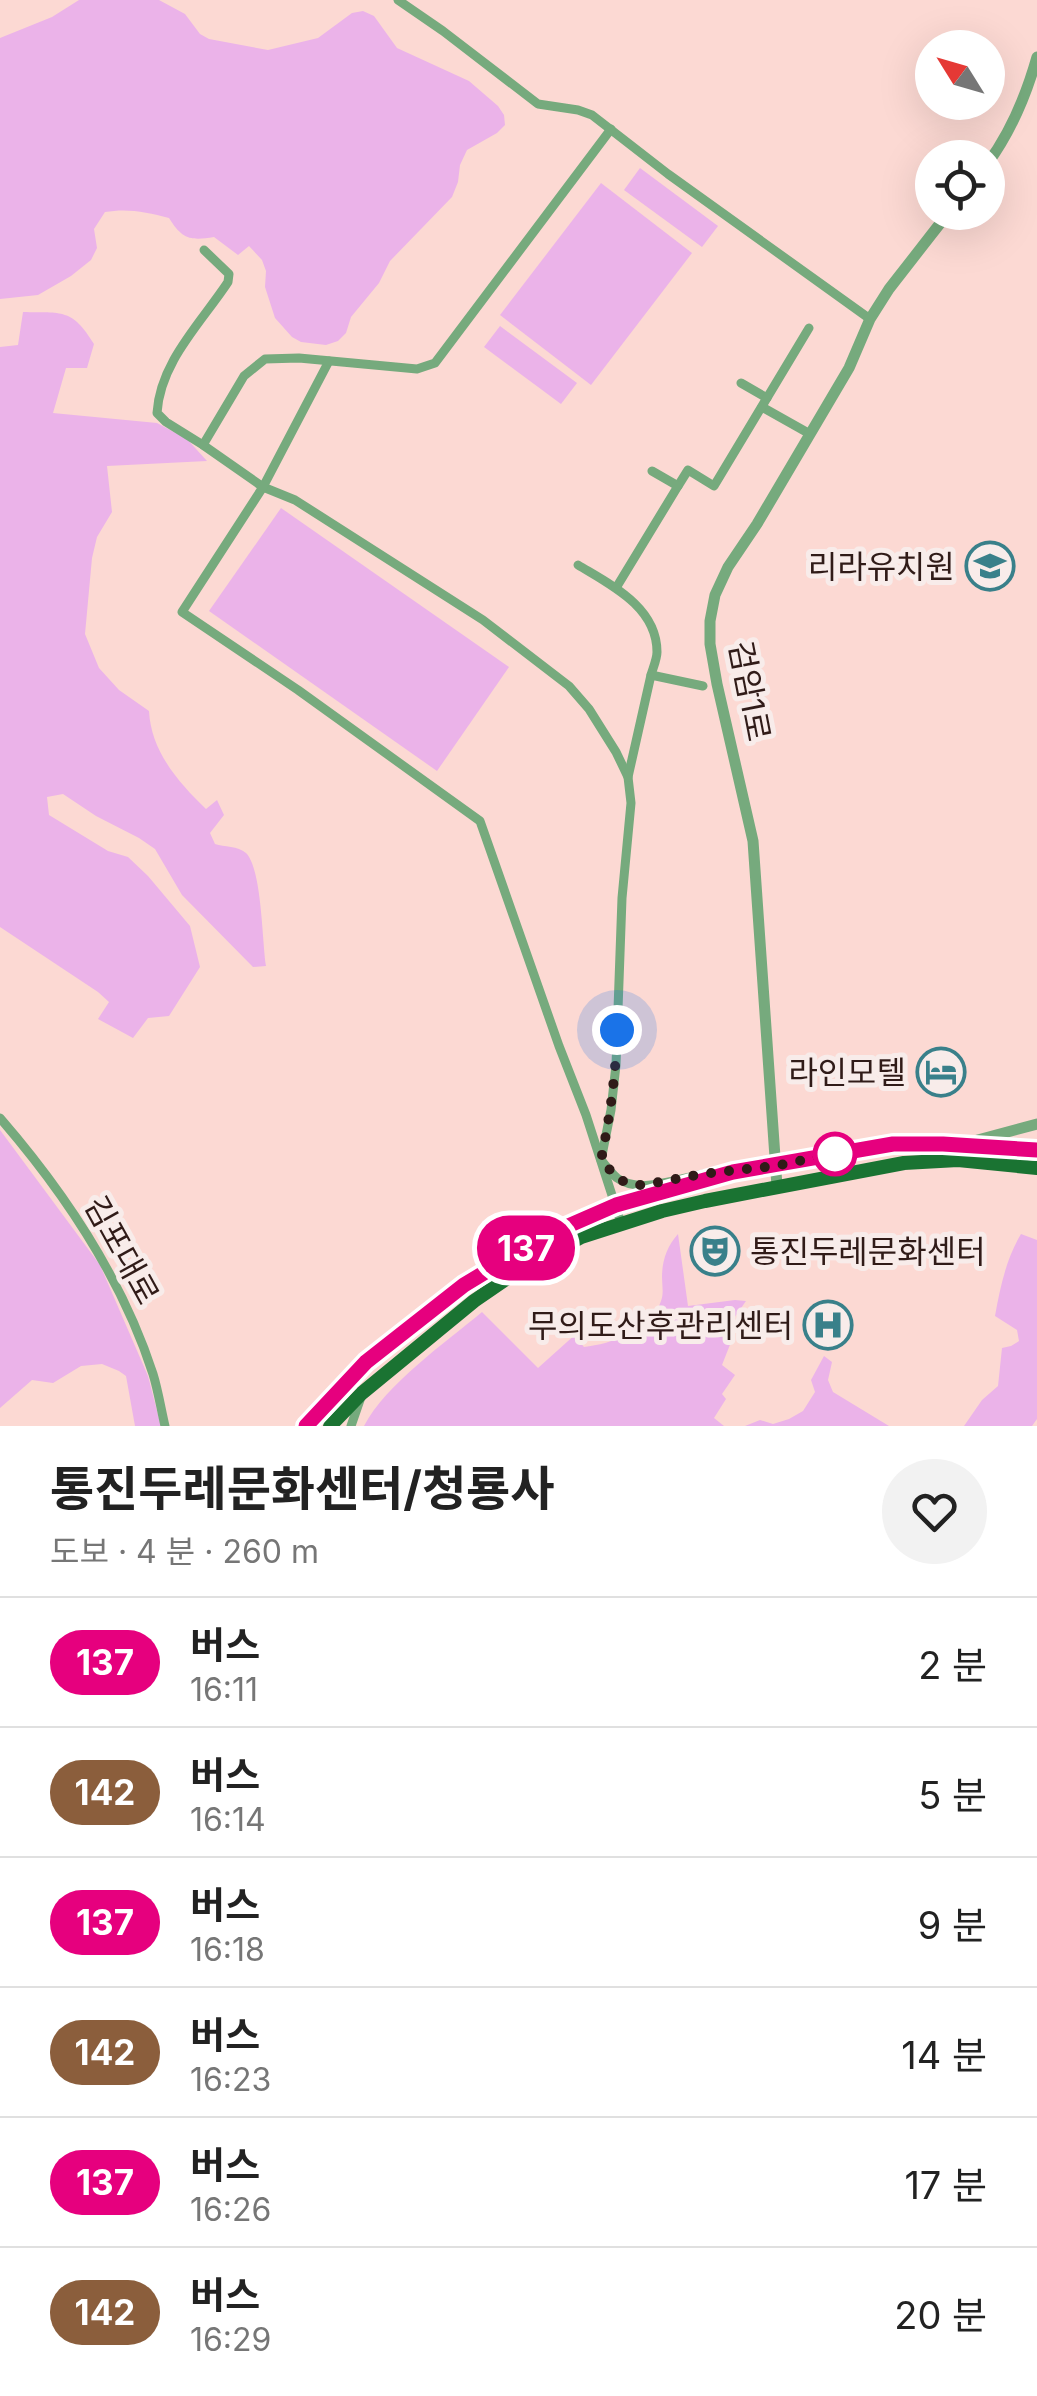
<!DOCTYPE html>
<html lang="ko">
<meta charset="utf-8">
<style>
:root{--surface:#fff;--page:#f2f2f2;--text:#222;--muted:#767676;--line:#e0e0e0}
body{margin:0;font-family:Inter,"Noto Sans KR",sans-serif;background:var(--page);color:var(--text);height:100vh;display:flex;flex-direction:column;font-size:38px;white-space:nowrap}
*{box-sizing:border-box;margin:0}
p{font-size:32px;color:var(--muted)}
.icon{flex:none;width:55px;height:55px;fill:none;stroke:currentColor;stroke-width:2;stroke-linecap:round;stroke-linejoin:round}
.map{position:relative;height:1426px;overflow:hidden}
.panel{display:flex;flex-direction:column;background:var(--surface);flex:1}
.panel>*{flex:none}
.badge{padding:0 20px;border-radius:32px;font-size:35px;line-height:65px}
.needle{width:65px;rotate:307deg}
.fabs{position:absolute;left:915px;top:30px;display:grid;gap:20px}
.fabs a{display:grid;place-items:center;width:90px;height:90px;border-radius:50%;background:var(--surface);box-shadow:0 10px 40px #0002;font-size:50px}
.you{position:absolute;width:50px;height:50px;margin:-25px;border:8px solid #fff;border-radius:50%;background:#1a73e8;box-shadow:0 0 0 15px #1a73e833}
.map>.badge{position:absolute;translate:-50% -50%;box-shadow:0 0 0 5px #fff}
.round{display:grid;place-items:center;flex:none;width:105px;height:105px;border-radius:52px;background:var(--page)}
.overview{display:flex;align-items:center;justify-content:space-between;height:170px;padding:0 50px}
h1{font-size:48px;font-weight:700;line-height:75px}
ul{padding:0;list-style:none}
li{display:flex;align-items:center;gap:30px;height:130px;padding:0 50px;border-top:2px solid var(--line)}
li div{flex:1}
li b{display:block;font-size:38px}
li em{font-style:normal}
li .badge{min-width:110px;font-weight:700;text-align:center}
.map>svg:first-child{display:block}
.green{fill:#ebb3e9}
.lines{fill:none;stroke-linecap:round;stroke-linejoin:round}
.minor{stroke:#76aa7d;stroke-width:9}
.tertiary{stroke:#76aa7d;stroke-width:11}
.primary{stroke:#1a7332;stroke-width:14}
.line-casing{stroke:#fff;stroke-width:22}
.line{stroke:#e6007e;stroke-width:15}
.walk{stroke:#301b18;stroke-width:10;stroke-dasharray:0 18}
.stop-dot{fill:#fff;stroke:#e6007e;stroke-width:5}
.labels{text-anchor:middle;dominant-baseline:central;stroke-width:10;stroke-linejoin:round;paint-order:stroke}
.poi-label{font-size:32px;fill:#301b18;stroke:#f8ecea;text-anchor:end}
.street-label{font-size:32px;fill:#301b18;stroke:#f8ecea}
</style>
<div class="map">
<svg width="1037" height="1426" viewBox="0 0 1037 1426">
<rect width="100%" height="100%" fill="#fcd9d3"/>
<g class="green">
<path d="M79 0H159L185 14 200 34 209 39 268 50 318 38 352 13 363 11 374 16 397 48 469 81 498 106 504 115 505 125 497 133 467 150 460 165 458 182 452 197 390 261 379 283 351 317 346 333 338 341 326 345 301 342 292 337 275 318 265 287 266 271 262 260 249 246 238 255 214 237C190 241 182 239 169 218 147 212 127 208 105 212L94 229 97 248 91 260 71 276 38 295 0 299V38L52 17Z"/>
<polygon points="640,168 718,226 702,247 624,190"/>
<polygon points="601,183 692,253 591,385 500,315"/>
<path d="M23 312C62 313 72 308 94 344L87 368H66L53 413 157 423 187 439 207 461 107 466 112 512 97 537 92 558 85 634 99 668 119 690 149 711C151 751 178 782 206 809L217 800 224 815 210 833 215 844C224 847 238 846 246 853 262 869 262 941 266 966L253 967 182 895 155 849 139 838 96 816 63 794 47 797 49 815 108 851 128 857 148 876 190 926 200 967 169 1016 148 1018 133 1038 98 1019 109 1002 98 992 0 927V347L18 345Z"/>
<polygon points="500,326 577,383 561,404 484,347"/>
<polygon points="281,508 509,667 437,771 209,611"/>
<polygon points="0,1130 100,1265 148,1376 161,1426 135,1426 126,1376 119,1371 102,1364 81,1366 53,1383 32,1380 0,1408"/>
<path d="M678 1234 688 1306 735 1300 746 1301 732 1321 733 1337 722 1365 735 1375 722 1394 726 1399 714 1418 724 1426H364C386 1384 445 1343 482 1312L538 1368 577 1333 578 1340 584 1347C611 1344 652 1330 661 1301 664 1293 662 1285 662 1277 662 1261 667 1246 678 1234Z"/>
<path d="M1021 1234 1037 1240V1419L1032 1426H964L982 1400 998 1386 1002 1348 1011 1346 1019 1341 1017 1330 995 1316C1000 1288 1006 1259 1021 1234Z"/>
<polygon points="824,1356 832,1362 828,1380 833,1392 889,1426 745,1426 760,1420 773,1424 789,1419 803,1411 815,1392 811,1380"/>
</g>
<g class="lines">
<g class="minor">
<polyline points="398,0 443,31 538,104 578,110 592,115 668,174 870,319"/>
<path d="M204 250 229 274 228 282C201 323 160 362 157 413L166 422 203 445 263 487 295 500 483 620 569 686 589 709 616 752 628 777 631 803 622 898 616 1065 611 1110 601 1160C606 1166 611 1173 617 1178 640 1195 679 1178 704 1174"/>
<polyline points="329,361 263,487 182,612 298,690 480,821 559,1046 586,1115 621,1223"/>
<polyline points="741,383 767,398"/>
<polyline points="762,407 810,434"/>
<polyline points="203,445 244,376 265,359 299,358 417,369 435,363 611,129"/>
<polyline points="678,486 688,470 714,486 809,328"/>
<path d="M578 565C611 585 657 607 657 652 657 659 653 668 651 675"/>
<polyline points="616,588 678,486 652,471"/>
<polyline points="628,777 651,675 703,686"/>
<path d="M0 1118C65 1193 122 1278 153 1374 158 1390 161 1409 165 1426"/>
<polyline points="351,1426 360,1400"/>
</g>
<g class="tertiary">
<path d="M988 163C1012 130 1026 96 1037 57"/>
<polyline points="974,1141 1037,1124"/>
<polyline points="777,1186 753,841 717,684 710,644 710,621 715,595 728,567 757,524 849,368 870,319 889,289 949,212"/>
</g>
<g class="primary">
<polyline points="306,1426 366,1362 464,1285 545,1236 616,1205 733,1172 893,1145 943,1143 1037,1150"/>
<polyline points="330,1426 362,1393 474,1301 512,1275 581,1237 662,1211 705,1201 904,1163 958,1160 1037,1168"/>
</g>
</g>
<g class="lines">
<g class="line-casing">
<polyline id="line" points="306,1426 366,1362 464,1285 545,1236 616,1205 733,1172 893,1144 943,1144 1037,1150"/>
</g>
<use href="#line" class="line"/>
<path class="walk" d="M617 1030C616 1075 610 1116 601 1160L618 1179 633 1185H644L702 1174 775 1166 842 1152 835 1154"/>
</g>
<defs>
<g id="school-ring" transform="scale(2.5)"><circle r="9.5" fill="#f8ecea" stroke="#39808a" stroke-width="1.5"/><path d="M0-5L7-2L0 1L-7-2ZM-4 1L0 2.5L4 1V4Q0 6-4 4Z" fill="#39808a"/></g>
<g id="hotel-ring" transform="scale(2.5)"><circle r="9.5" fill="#f8ecea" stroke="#39808a" stroke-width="1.5"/><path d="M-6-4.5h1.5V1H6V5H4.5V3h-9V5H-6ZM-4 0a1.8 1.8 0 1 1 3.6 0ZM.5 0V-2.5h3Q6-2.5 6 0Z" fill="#39808a"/></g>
<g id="theatre-ring" transform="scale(2.5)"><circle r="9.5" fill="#f8ecea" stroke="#39808a" stroke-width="1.5"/><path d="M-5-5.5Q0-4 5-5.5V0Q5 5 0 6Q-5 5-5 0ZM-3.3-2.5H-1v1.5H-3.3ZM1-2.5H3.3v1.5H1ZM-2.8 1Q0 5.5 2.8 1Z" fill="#39808a"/></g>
<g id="hospital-ring" transform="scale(2.5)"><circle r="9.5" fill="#f8ecea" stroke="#39808a" stroke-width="1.5"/><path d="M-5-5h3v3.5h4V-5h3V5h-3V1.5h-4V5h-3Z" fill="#39808a"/></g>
</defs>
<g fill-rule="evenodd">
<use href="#school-ring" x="990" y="566"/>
<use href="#hotel-ring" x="941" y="1072"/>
<use href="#theatre-ring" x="715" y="1251"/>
<use href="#hospital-ring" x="828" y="1325"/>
</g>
<circle class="stop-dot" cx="835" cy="1154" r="20"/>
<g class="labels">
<g class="poi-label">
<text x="955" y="566">리라유치원</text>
<text x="906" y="1072">라인모텔</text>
<text x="750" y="1251" text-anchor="start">통진두레문화센터</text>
<text x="793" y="1325">무의도산후관리센터</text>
</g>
<g class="street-label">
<text transform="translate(750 691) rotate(79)">검암1로</text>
<text transform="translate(122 1250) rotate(61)">김포대로</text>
</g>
</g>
</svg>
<div class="fabs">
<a><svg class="needle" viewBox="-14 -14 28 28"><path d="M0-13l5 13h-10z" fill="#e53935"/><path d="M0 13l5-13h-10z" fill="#767676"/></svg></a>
<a><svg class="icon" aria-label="locate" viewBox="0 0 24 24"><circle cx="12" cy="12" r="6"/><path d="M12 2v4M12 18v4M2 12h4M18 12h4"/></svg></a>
</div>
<div class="you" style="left:617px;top:1030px"></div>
<b class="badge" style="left:526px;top:1248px;background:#e6007e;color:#fff">137</b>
</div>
<section class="panel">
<div class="overview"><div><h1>통진두레문화센터/청룡사</h1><p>도보 · 4 분 · 260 m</p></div><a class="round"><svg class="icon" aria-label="heart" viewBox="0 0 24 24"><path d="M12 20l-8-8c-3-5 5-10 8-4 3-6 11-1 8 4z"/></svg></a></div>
<ul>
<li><span class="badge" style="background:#e6007e;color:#fff">137</span><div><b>버스</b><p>16:11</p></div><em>2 분</em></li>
<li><span class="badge" style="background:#8b5e3c;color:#fff">142</span><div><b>버스</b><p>16:14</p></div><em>5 분</em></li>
<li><span class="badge" style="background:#e6007e;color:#fff">137</span><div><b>버스</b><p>16:18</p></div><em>9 분</em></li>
<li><span class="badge" style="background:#8b5e3c;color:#fff">142</span><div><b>버스</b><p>16:23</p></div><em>14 분</em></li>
<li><span class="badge" style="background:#e6007e;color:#fff">137</span><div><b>버스</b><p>16:26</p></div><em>17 분</em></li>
<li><span class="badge" style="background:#8b5e3c;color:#fff">142</span><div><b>버스</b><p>16:29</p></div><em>20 분</em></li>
</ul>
</section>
